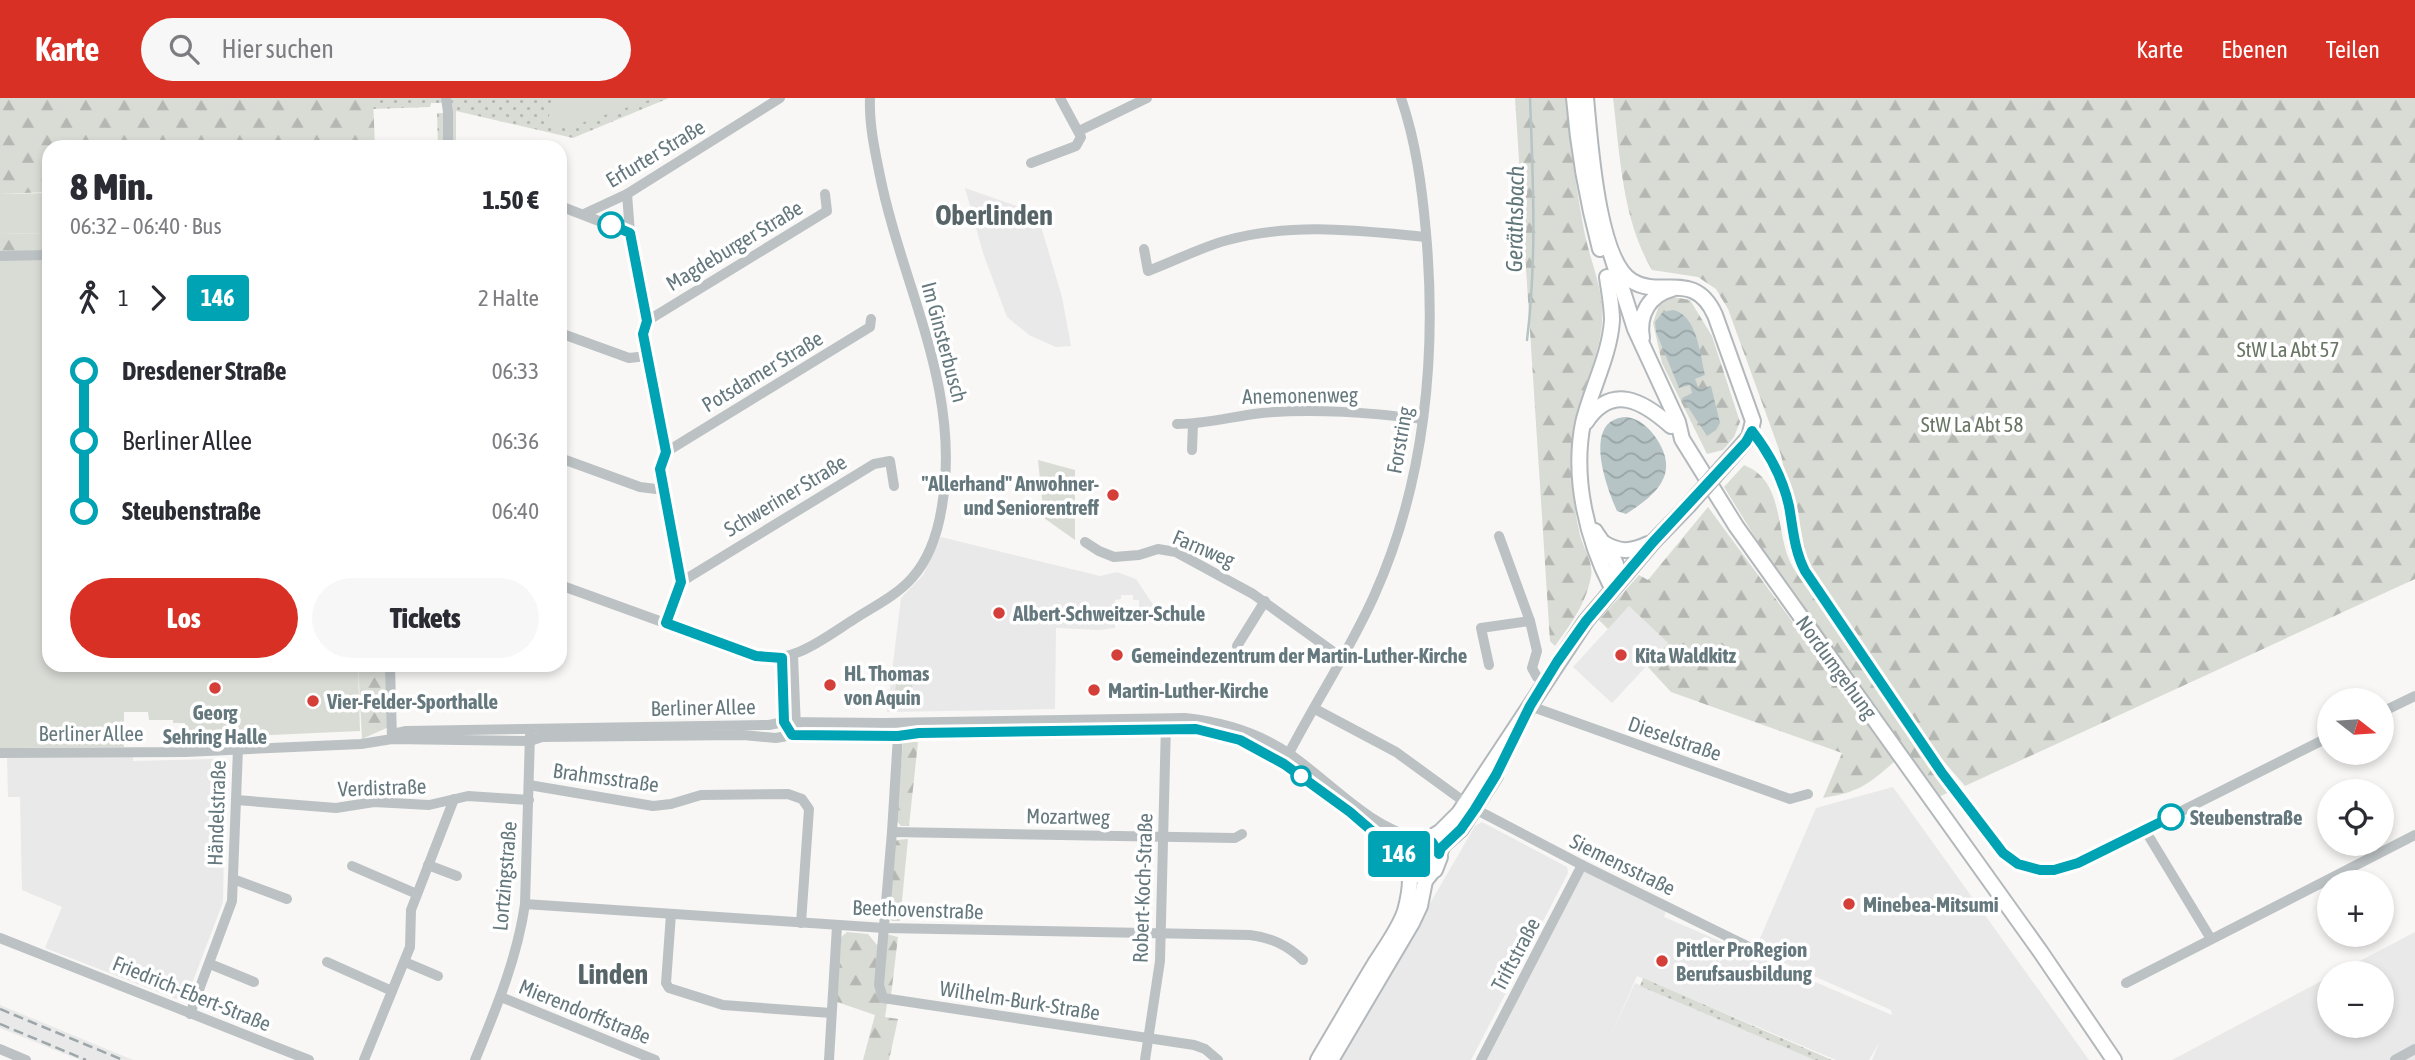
<!DOCTYPE html>
<html lang="de">
<meta charset="utf-8">
<style>
:root{--surface:#fff;--page:#f7f7f7;--text:#2b2b33;--muted:#7c7c81;--accent:#d93025}
body{margin:0;font-family:"Asap Condensed",sans-serif;background:var(--page);color:var(--text);height:100vh;display:flex;flex-direction:column;font-size:26px;white-space:nowrap}
*{box-sizing:border-box;margin:0}
p{font-size:23px;color:var(--muted)}
.icon{flex:none;width:38px;height:38px;fill:none;stroke:currentColor;stroke-width:2;stroke-linecap:round;stroke-linejoin:round}
.map{position:relative;flex:1;overflow:hidden}
.details{position:absolute;left:42px;top:42px;width:525px;height:532px;display:flex;flex-direction:column;background:var(--surface);border-radius:21px;box-shadow:0 4px 10px #0003}
.details>*{flex:none}
.badge{padding:0 14px;border-radius:5px;font-size:24px;line-height:46px}
.needle{width:46px;rotate:107deg}
.buttons{position:absolute;left:2317px;top:590px;display:grid;gap:14px}
.buttons a{display:grid;place-items:center;width:77px;height:77px;border-radius:50%;background:var(--surface);box-shadow:0 4px 10px #0003;font-size:35px}
.map>.badge{position:absolute;translate:-50% -50%;box-shadow:0 0 0 4px #fff}
.legs{display:flex;align-items:center;gap:10px;height:77px;padding:0 28px;font-size:23px}
.legs p{margin-inline-start:auto}
.overview{display:flex;align-items:center;justify-content:space-between;height:119px;padding:0 28px}
h1{font-size:38px;font-weight:800;line-height:52px}
.button{display:flex;gap:14px;margin-top:auto;padding:14px 28px}
.button a{flex:1;height:80px;border-radius:42px;background:var(--accent);color:#fff;font-size:28px;font-weight:800;line-height:80px;text-align:center}
.button a+a{background:var(--page);color:var(--text)}
ul{padding:0 28px;list-style:none}
li{display:flex;align-items:center;gap:24px;height:70px;font-size:26px}
li i{display:grid;place-items:center;width:10px;height:100%;margin:0 9px;background:currentColor}
li i::after{content:'';width:18px;height:18px;margin:-9px;border:5px solid;border-radius:50%;background:var(--surface)}
li p{margin-inline-start:auto}
li:first-child i{background:linear-gradient(#0000 50%,currentColor 0)}
li:last-child i{background:linear-gradient(currentColor 50%,#0000 0)}
header{display:flex;align-items:center;gap:42px;box-sizing:border-box;height:98px;padding:0 35px;background:var(--accent);color:#fff}
header strong{font-size:33px}
nav{display:flex;gap:38px;margin-inline-start:auto;font-size:24px}
.search{width:490px;height:63px;background:var(--page);display:flex;align-items:center;gap:18px;box-sizing:border-box;padding:0 24px;border-radius:38px;color:var(--muted);font-size:26px}
.map>svg:first-child{display:block}
.built{fill:#e8e9e8}
.grass{fill:url(#grass-dots)}
.forest{fill:url(#forest-firs)}
.park{fill:#d9dcd5}
.water{fill:url(#water-waves)}
.lines{fill:none;stroke-linecap:round;stroke-linejoin:round}
.stream{stroke:#b6c4c6;stroke-width:2.5}
.major-casing{stroke:#b2b8bb;stroke-width:18}
.minor{stroke:#bcc2c4;stroke-width:10}
.major{stroke:#fff;stroke-width:14}
.rail{stroke:#9da6a9;stroke-width:2.5;stroke-dasharray:10 5;stroke-linecap:butt}
.major-bridge-casing{stroke:#b2b8bb;stroke-width:18;stroke-linecap:butt}
.major-bridge{stroke:#fff;stroke-width:14}
.line-1-casing{stroke:#fff;stroke-width:16}
.line-1{stroke:#00a3b4;stroke-width:10}
.stop-1-dot{fill:#fff;stroke:#00a3b4;stroke-width:3.5}
.poi-dot{fill:#d44039;stroke:#fff;stroke-width:2.5}
.labels{text-anchor:middle;dominant-baseline:central;stroke-width:7;stroke-linejoin:round;paint-order:stroke}
.street-label{font-size:21px;fill:#65787e;stroke:#fff}
.park-label{font-size:21px;fill:#6a7664;stroke:#fff}
.poi-label{font-size:21px;font-weight:bold;fill:#65787e;stroke:#fff;text-anchor:start}
.stop-label{font-size:21px;font-weight:bold;fill:#65787e;stroke:#fff;text-anchor:start}
.water-label{font-size:23px;font-style:italic;fill:#607678;stroke:#fff}
.district-label{font-size:28px;font-weight:bold;fill:#576569;stroke:#fff}
</style>
<header>
<strong>Karte</strong>
<div class="search"><svg class="icon" aria-label="search" viewBox="0 0 24 24"><circle cx="10" cy="10" r="6"/><path d="M15 15l6 6"/></svg>Hier suchen</div>
<nav><a>Karte</a><a>Ebenen</a><a>Teilen</a></nav>
</header>
<div class="map">
<svg width="2415" height="962" viewBox="0 0 2415 962">
<defs>
<pattern id="grass-dots" width="8" height="8" patternUnits="userSpaceOnUse" patternTransform="scale(1.75)"><rect width="8" height="8" fill="#d9dcd5"/><path d="M2 2h.1M6 6h.1" fill="none" stroke="#b4b7b2" stroke-width="1.8" stroke-linecap="round"/></pattern>
<pattern id="forest-firs" width="22" height="20" patternUnits="userSpaceOnUse" patternTransform="scale(1.75)"><rect width="22" height="20" fill="#d9dcd5"/><path d="M5 1l3.5 6h-7zM16 11l3.5 6h-7z" fill="#b4b7b2"/></pattern>
<pattern id="water-waves" width="16" height="10" patternUnits="userSpaceOnUse" patternTransform="scale(1.75)"><rect width="16" height="10" fill="#b6c4c6"/><path d="M0 5q4-4 8 0t8 0" fill="none" stroke="#98a4a6"/></pattern>
</defs>
<rect width="100%" height="100%" fill="#f8f7f5"/>
<g class="built">
<polygon points="965,90 1037,115 1062,199 1071,248 1056,249 1029,237 1007,219 983,155"/>
<polygon points="941,439 1100,478 1117,474 1136,481 1158,514 1160,521 1153,521 1153,510 1139,510 1139,502 1133,502 1133,497 1121,497 1121,501 1115,502 1115,530 1099,532 1056,530 1055,611 887,614 901,500 923,477"/>
<polygon points="1629,508 1668,545 1612,605 1573,569"/>
<polygon points="133,656 133,663 214,661 225,671 225,679 215,679 214,693 225,693 223,804 188,896 179,902 45,850 62,809 22,792 20,699 8,699 7,658"/>
<polygon points="1893,689 2089,962 1872,962 1879,945 1869,962 1836,962 1637,878 1609,942 1635,885 1816,962 1481,962 1582,767 1667,809 1664,819 1892,917 1891,912 1755,852 1816,710"/>
<polygon points="1482,724 1567,769 1568,775 1471,962 1339,962 1475,728"/>
<polygon points="2415,834 2415,962 2172,962 2329,879 2329,928 2382,928 2382,875 2337,875"/>
<polygon points="0,907 133,962 80,962 0,930"/>
</g>
<g class="grass">
<polygon points="373,0 669,0 573,40 456,13 456,49 438,49 437,15 443,15 443,5 431,5 430,9 373,11"/>
<polygon points="1643,880 1832,962 1815,962 1640,888"/>
</g>
<g class="forest">
<polygon points="0,0 373,0 375,49 49,49 49,94 0,96"/>
<path d="M1515 0H1567C1570 46 1576 91 1585 137 1590 161 1600 183 1602 209 1606 257 1573 300 1572 348 1571 378 1573 408 1580 437 1583 449 1594 466 1591 478 1587 504 1571 526 1555 548L1550 543Z"/>
<path d="M1613 0H2415V481L1965 688 1928 645 1813 474 1800 448 1781 357 1728 211 1716 191 1698 179 1652 172C1622 121 1620 57 1613 0Z"/>
<polygon points="49,135 49,180 0,183 0,136"/>
<polygon points="1673,199 1690,202 1712,238 1740,324 1734,339 1723,352 1707,356 1662,265 1653,225 1659,207"/>
<path d="M1744 367C1782 382 1776 426 1788 459 1794 475 1816 501 1826 517 1866 577 1908 635 1951 693L1939 699 1763 452 1724 389Z"/>
<path d="M1708 409 1895 663C1868 687 1859 694 1823 700L1842 655 1671 594 1647 568 1668 545 1629 508 1608 531 1599 522 1639 477 1648 482Z"/>
<polygon points="358,567 390,567 391,628 362,641"/>
<polygon points="906,644 918,644 909,728 901,728 896,722 903,645"/>
<polygon points="908,741 900,823 892,823 889,820 894,746 897,742"/>
<polygon points="847,834 868,836 877,847 886,836 898,839 890,906 887,906 885,919 898,921 889,962 863,962 875,917 837,904 841,839"/>
</g>
<g class="park">
<polygon points="648,0 649,2 584,24 571,32 548,24 552,1"/>
<polygon points="49,95 49,135 0,136 0,96"/>
<polygon points="0,158 49,158 49,567 358,567 360,633 185,641 185,625 173,625 173,622 149,622 148,614 124,614 124,649 0,650"/>
<polygon points="1038,362 1075,372 1075,442 1044,420"/>
<polygon points="898,571 914,573 910,604 894,602"/>
</g>
<g class="water">
<path d="M1673 212C1697 217 1700 256 1705 277L1695 281 1699 291 1711 288 1720 325 1716 332 1707 338 1682 300 1692 295 1690 287 1679 290 1656 234 1655 224 1663 214Z"/>
<path d="M1627 319C1639 321 1647 328 1654 337 1681 374 1659 395 1626 416L1617 413C1606 389 1581 320 1627 319Z"/>
</g>
<g class="lines">
<path class="stream" d="M1527 242C1537 161 1533 81 1530 0"/>
<g class="major-casing">
<g id="major">
<path d="M1574 0C1578 51 1587 102 1600 151"/>
<path d="M1586 0C1590 40 1597 162 1632 183 1661 201 1694 171 1715 217L1753 323 1749 339 1727 364"/>
<polyline points="1609,150 1635,231 1678,324 1682,341 1736,428 2040,853 2114,962"/>
<path d="M1607 179C1609 193 1612 208 1612 222 1610 257 1591 291 1583 325 1572 380 1587 442 1612 490"/>
<path d="M1642 240C1638 217 1649 197 1672 191"/>
<path d="M1586 324C1612 285 1643 303 1671 328"/>
<path d="M1595 433C1605 450 1625 467 1615 486"/>
<path d="M1602 444C1619 455 1631 454 1648 446"/>
<polyline points="1427,742 1440,734 1459,715 1586,523 1653,444 1688,408"/>
<polyline points="1439,756 1443,747 1461,731 1495,678"/>
<path d="M1318 962C1337 930 1356 897 1376 864 1386 848 1399 831 1405 813 1408 802 1410 791 1410 781 1409 768 1395 758 1408 746 1420 734 1437 744 1440 759L1435 772 1421 778 1408 773"/>
<polyline points="1331,962 1412,825 1420,808 1425,783 1432,774"/>
</g>
</g>
<g class="minor">
<polyline points="446,0 448,14 448,49"/>
<polyline points="1079,33 1147,0"/>
<polyline points="1031,65 1076,48 1081,39 1060,0"/>
<path d="M627 96 630 135 647 223 643 236 666 354 660 371 681 484 665 525 756 558C794 567 825 539 856 520 875 508 897 497 912 480 930 460 938 434 942 408 962 288 901 187 879 73 874 49 869 24 870 0"/>
<polyline points="560,108 630,135"/>
<polyline points="584,116 627,96 780,0"/>
<path d="M1144 151 1148 173C1175 163 1201 149 1228 142 1293 124 1361 133 1426 139"/>
<polyline points="0,158 49,157"/>
<polyline points="647,223 827,113 825,96"/>
<polyline points="560,235 629,260 647,258"/>
<path d="M1177 326C1206 326 1234 318 1262 315 1316 310 1370 315 1423 321"/>
<path d="M1752 333C1769 355 1783 381 1789 408 1793 430 1794 452 1805 473L1942 675 2003 755 2018 766 2040 772H2054L2078 765 2329 639"/>
<polyline points="1192,352 1193,326"/>
<polyline points="666,354 870,229 871,221"/>
<polyline points="560,360 640,389 664,392"/>
<polyline points="1499,438 1530,523 1537,553 1532,570 1537,579 1544,584"/>
<polyline points="1085,444 1099,453 1114,459 1139,457 1158,451 1176,454 1253,496 1342,560"/>
<polyline points="681,484 874,366 890,363 894,388"/>
<polyline points="560,487 665,525"/>
<polyline points="1237,548 1265,503"/>
<polyline points="793,557 796,631"/>
<polyline points="782,560 784,621 788,630"/>
<polyline points="390,567 392,641"/>
<polyline points="1489,567 1481,530 1530,523"/>
<polyline points="1530,608 1790,701 1808,696"/>
<polyline points="1315,611 1396,654 1466,705"/>
<polyline points="2382,614 2415,598"/>
<polyline points="898,638 892,734 879,887 883,900 1194,947 1205,951 1218,962"/>
<path d="M392 641 397 635 406 633 769 627 784 624 884 625 1185 620C1222 624 1257 634 1288 655 1331 684 1366 728 1419 741"/>
<polyline points="0,655 185,654 361,646 392,641 530,643 542,639 743,637 776,640 792,637 898,638 919,635 1189,630 1222,637 1257,649 1284,666 1350,714 1402,759"/>
<path d="M1286 661C1314 606 1349 554 1374 498 1425 385 1437 257 1426 135 1422 89 1416 44 1401 0"/>
<polyline points="529,687 653,708 671,706 701,697 788,696 802,701 809,711 801,825"/>
<polyline points="236,702 336,710 374,704 429,707 468,698 529,702"/>
<polyline points="1475,711 1582,767 1755,852"/>
<polyline points="2145,732 2211,841"/>
<polyline points="892,734 1235,740 1242,736"/>
<polyline points="428,767 457,778"/>
<polyline points="352,768 417,796"/>
<polyline points="233,781 287,801"/>
<path d="M525 806 884 830 1250 837C1272 840 1287 847 1303 862"/>
<polyline points="671,816 666,885 669,890 723,907 831,915"/>
<polyline points="0,840 309,962"/>
<polyline points="327,864 392,893"/>
<polyline points="405,864 438,878"/>
<polyline points="210,866 254,884"/>
<polyline points="2126,885 2415,737"/>
<polyline points="501,899 655,962"/>
<polyline points="190,916 232,803 238,651"/>
<polyline points="0,951 26,962"/>
<polyline points="364,962 410,849 411,812 454,701"/>
<path d="M475 962C496 911 517 861 525 806L530 637"/>
<polyline points="829,962 837,828"/>
<polyline points="1145,962 1160,863 1166,625"/>
<polyline points="1481,962 1582,767"/>
<polyline points="2395,962 2415,951"/>
</g>
<use href="#major" class="major"/>
<g class="rail">
<polyline points="0,911 123,962"/>
<polyline points="0,926 86,962"/>
</g>
<g class="major-bridge-casing">
<polyline id="major-bridge" points="1688,408 1727,364"/>
</g>
<use href="#major-bridge" class="major-bridge"/>
</g>
<g class="lines">
<g class="line-1-casing">
<path id="line-1" d="M611 127 630 135 647 223 643 236 666 354 660 371 681 484 666 525 756 558 782 560 784 624 792 637 898 638 919 635 1196 631 1240 642 1284 666 1350 714 1402 759 1406 748 1419 741 1432 744 1439 756 1441 750 1461 731 1475 711 1496 677 1530 608 1557 564 1586 523 1653 444 1746 344 1752 333C1769 355 1783 381 1789 408 1793 430 1794 452 1805 473L1942 675 2003 755 2018 766 2040 772H2054L2078 765 2171 719"/>
</g>
<use href="#line-1" class="line-1"/>
</g>
<g class="stop-1-dot">
<circle cx="611" cy="127" r="12"/>
<circle cx="1301" cy="678" r="9"/>
<circle cx="2171" cy="719" r="12"/>
</g>
<g class="poi-dot">
<circle cx="1113" cy="397" r="7"/>
<circle cx="999" cy="515" r="7"/>
<circle cx="1117" cy="557" r="7"/>
<circle cx="1621" cy="557" r="7"/>
<circle cx="830" cy="587" r="7"/>
<circle cx="215" cy="590" r="7"/>
<circle cx="1094" cy="592" r="7"/>
<circle cx="313" cy="603" r="7"/>
<circle cx="1849" cy="806" r="7"/>
<circle cx="1662" cy="863" r="7"/>
</g>
<g class="labels">
<g class="street-label">
<text transform="translate(655 55) rotate(-31)">Erfurter Straße</text>
<text transform="translate(734 147) rotate(-31)">Magdeburger Straße</text>
<text transform="translate(945 244) rotate(75)">Im Ginsterbusch</text>
<text transform="translate(762 273) rotate(-31)">Potsdamer Straße</text>
<text transform="translate(1300 297) rotate(-1)">Anemonenweg</text>
<text transform="translate(1399 342) rotate(-80)">Forstring</text>
<text transform="translate(785 397) rotate(-31)">Schweriner Straße</text>
<text transform="translate(1204 450) rotate(23)">Farnweg</text>
<text transform="translate(1837 569) rotate(54)">Nordumgehung</text>
<text transform="translate(703 609) rotate(-1)">Berliner Allee</text>
<text x="91" y="635">Berliner Allee</text>
<text transform="translate(1675 640) rotate(19)">Dieselstraße</text>
<text transform="translate(606 679) rotate(8)">Brahmsstraße</text>
<text transform="translate(382 689) rotate(-2)">Verdistraße</text>
<text transform="translate(216 715) rotate(-88)">Händelstraße</text>
<text transform="translate(1068 718) rotate(1)">Mozartweg</text>
<text transform="translate(1623 766) rotate(26)">Siemensstraße</text>
<text transform="translate(504 778) rotate(-85)">Lortzingstraße</text>
<text transform="translate(1142 790) rotate(-88)">Robert-Koch-Straße</text>
<text transform="translate(918 811) rotate(2)">Beethovenstraße</text>
<text transform="translate(1515 856) rotate(-62)">Triftstraße</text>
<text transform="translate(192 895) rotate(22)">Friedrich-Ebert-Straße</text>
<text transform="translate(1020 902) rotate(9)">Wilhelm-Burk-Straße</text>
<text transform="translate(585 913) rotate(22)">Mierendorffstraße</text>
</g>
<g class="park-label">
<text x="2288" y="251">StW La Abt 57</text>
<text x="1972" y="326">StW La Abt 58</text>
</g>
<g class="poi-label">
<text x="1099" y="385" text-anchor="end">"Allerhand" Anwohner-<tspan x="1099" dy="24">und Seniorentreff</tspan></text>
<text x="1013" y="515">Albert-Schweitzer-Schule</text>
<text x="1131" y="557">Gemeindezentrum der Martin-Luther-Kirche</text>
<text x="1635" y="557">Kita Waldkitz</text>
<text x="844" y="575">Hl. Thomas<tspan x="844" dy="24">von Aquin</tspan></text>
<text x="1108" y="592">Martin-Luther-Kirche</text>
<text x="327" y="603">Vier-Felder-Sporthalle</text>
<text x="215" y="614" text-anchor="middle">Georg<tspan x="215" dy="24">Sehring Halle</tspan></text>
<text x="1863" y="806">Minebea-Mitsumi</text>
<text x="1676" y="851">Pittler ProRegion<tspan x="1676" dy="24">Berufsausbildung</tspan></text>
</g>
<g class="stop-label">
<text x="2190" y="719">Steubenstraße</text>
</g>
<g class="water-label">
<text transform="translate(1515 121) rotate(-89)">Geräthsbach</text>
</g>
<g class="district-label">
<text x="994" y="117">Oberlinden</text>
<text x="613" y="876">Linden</text>
</g>
</g>
</svg>
<div class="buttons">
<a><svg class="needle" viewBox="-14 -14 28 28"><path d="M0-13l5 13h-10z" fill="#e53935"/><path d="M0 13l5-13h-10z" fill="#7c7c81"/></svg></a>
<a><svg class="icon" aria-label="locate" viewBox="0 0 24 24"><circle cx="12" cy="12" r="6"/><path d="M12 2v4M12 18v4M2 12h4M18 12h4"/></svg></a>
<a>+</a>
<a>−</a>
</div>
<b class="badge" style="left:1399px;top:756px;background:#00a3b4;color:#fff">146</b>
<section class="details">
<div class="overview"><div><h1>8 Min.</h1><p>06:32 – 06:40 · Bus</p></div><b>1.50 €</b></div>
<div class="legs"><svg class="icon" aria-label="walk" viewBox="0 0 24 24"><circle cx="13" cy="4" r="2"/><path d="M13 8l-2 6 4 7M11 14l-3 7M7 12l3-4h3l4 4"/></svg>1<svg class="icon" aria-label="forward" viewBox="0 0 24 24"><path d="M9 5l7 7-7 7"/></svg><b class="badge" style="background:#00a3b4;color:#fff">146</b><p>2 Halte</p></div>
<ul>
<li><i style="color:#00a3b4"></i><b>Dresdener Straße</b><p>06:33</p></li>
<li><i style="color:#00a3b4"></i><span>Berliner Allee</span><p>06:36</p></li>
<li><i style="color:#00a3b4"></i><b>Steubenstraße</b><p>06:40</p></li>
</ul>
<div class="button"><a>Los</a><a>Tickets</a></div>
</section>
</div>
